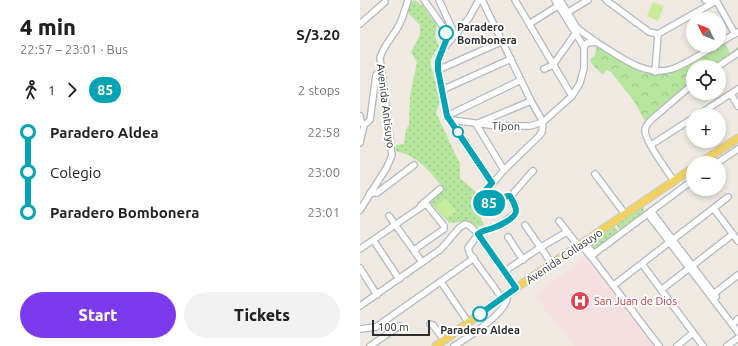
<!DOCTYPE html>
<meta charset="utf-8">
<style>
:root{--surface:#fff;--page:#f2f2f2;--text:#222;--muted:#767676;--accent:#7c3aed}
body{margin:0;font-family:Ubuntu,sans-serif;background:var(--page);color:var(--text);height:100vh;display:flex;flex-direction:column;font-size:15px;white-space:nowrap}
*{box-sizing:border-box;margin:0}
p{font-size:13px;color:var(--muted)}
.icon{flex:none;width:22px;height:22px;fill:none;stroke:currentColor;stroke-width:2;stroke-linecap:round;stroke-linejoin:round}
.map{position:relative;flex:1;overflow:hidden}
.sheet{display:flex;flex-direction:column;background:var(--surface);width:360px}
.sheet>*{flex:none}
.badge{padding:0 8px;border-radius:13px;font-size:14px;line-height:26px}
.needle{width:26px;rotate:313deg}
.fabs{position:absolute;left:326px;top:12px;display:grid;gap:8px}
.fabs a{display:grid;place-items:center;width:40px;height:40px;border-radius:50%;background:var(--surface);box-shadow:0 2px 6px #0003;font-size:20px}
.scale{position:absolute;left:12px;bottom:10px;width:58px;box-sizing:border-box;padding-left:4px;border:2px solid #2e2e2e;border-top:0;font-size:11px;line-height:14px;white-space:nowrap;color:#2e2e2e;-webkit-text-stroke:3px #fff;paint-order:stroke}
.map>.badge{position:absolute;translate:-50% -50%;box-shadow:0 0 0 2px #fff}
.legs{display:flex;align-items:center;gap:6px;height:44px;padding:0 20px;font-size:13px}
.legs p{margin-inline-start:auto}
.overview{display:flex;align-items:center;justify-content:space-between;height:68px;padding:0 20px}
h1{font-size:22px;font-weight:800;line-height:30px}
.primary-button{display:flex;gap:8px;margin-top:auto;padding:8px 20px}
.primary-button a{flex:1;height:46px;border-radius:24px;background:var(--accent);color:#fff;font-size:16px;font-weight:800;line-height:46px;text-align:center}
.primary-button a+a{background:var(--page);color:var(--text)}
ul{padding:0 20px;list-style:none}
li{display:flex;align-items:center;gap:14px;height:40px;font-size:15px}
li i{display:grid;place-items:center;width:6px;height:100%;margin:0 5px;background:currentColor}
li i::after{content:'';width:10px;height:10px;margin:-5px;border:3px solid;border-radius:50%;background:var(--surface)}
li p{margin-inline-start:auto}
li:first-child i{background:linear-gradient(#0000 50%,currentColor 0)}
li:last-child i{background:linear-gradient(currentColor 50%,#0000 0)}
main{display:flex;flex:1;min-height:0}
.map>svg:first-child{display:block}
.medical{fill:#f5dfe0}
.grass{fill:url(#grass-dots)}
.forest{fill:url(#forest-crowns)}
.pitch{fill:#c9ec9a}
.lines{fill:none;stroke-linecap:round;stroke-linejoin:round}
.minor-casing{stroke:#b4b7c1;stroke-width:8}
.major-casing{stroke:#c9c9c9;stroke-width:9}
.minor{stroke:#fff;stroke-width:5.5}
.major{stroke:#f2d163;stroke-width:7}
.line-1-casing{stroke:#fff;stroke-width:9}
.line-1{stroke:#00a3b4;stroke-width:6}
.stop-1-dot{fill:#fff;stroke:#00a3b4;stroke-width:2}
.labels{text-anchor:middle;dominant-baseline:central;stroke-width:4;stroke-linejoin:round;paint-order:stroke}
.stop-label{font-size:11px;font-weight:bold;fill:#2e2e2e;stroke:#fff;text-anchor:start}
.street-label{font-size:11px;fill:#2e2e2e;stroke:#fff}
.health-label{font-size:11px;fill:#be3a42;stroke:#fff;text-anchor:start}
</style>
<main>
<section class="sheet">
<div class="overview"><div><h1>4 min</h1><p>22:57 – 23:01 · Bus</p></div><b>S/3.20</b></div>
<div class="legs"><svg class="icon" aria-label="walk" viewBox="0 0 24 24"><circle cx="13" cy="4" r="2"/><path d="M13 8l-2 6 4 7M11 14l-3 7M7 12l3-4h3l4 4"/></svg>1<svg class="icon" aria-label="forward" viewBox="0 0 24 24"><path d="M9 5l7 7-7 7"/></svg><b class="badge" style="background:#00a3b4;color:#fff">85</b><p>2 stops</p></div>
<ul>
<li><i style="color:#00a3b4"></i><b>Paradero Aldea</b><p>22:58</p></li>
<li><i style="color:#00a3b4"></i><span>Colegio</span><p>23:00</p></li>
<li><i style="color:#00a3b4"></i><b>Paradero Bombonera</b><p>23:01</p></li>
</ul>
<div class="primary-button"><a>Start</a><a>Tickets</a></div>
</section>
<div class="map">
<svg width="378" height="346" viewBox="0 0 378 346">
<defs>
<pattern id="grass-dots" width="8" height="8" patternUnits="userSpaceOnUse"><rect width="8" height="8" fill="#b6e59e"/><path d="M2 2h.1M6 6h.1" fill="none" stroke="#9dc588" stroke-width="1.8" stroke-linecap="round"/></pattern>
<pattern id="forest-crowns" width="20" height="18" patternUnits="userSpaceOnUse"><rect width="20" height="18" fill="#b6e59e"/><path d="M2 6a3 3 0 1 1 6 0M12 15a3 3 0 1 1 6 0" fill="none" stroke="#9dc588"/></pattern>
</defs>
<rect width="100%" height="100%" fill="#efe9e1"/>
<polygon class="medical" points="227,256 239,271 294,346 214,346 191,317 175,295"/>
<g class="grass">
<path d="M54 0 62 5 77 25 75 36 79 46 70 61 80 102 76 113 100 164V178L116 192 117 209 124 225 117 227 109 221 89 223 69 201 84 189C72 173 57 155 36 151V145L44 144 46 129 49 125 50 96 57 62 51 52 60 35V25L48 13 50 4Z"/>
<polygon points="283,206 284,207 283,213 260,230 256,224"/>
<polygon points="254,226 259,232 235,250 230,243"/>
</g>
<polygon class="forest" points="370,38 365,43 370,53 378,47 378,49 353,67 333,67 333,82 285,121 274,101 251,72 246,70 243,75 232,64 230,60 235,55 237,45 277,70 283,73 300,74 312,72"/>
<g class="pitch">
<polygon points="293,2 304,6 298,21 287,16"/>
<polygon points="86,198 96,211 87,219 76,206"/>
</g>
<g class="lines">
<g class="minor-casing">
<g id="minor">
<polyline points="64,0 86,31 87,38 78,61 78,70 87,116 91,120 138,126 170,126 183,122 212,96 220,83 224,68 224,47"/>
<polyline points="79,0 95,35"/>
<path d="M122 0 171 101 183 122 182 132 179 136 144 170 122 196 121 199C131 209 139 195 151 196L155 205V214L140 225 120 232 108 248 110 254 142 298"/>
<polyline points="155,0 212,96"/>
<polyline points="195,0 224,47"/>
<polyline points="200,0 217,28 236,42"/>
<polyline points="246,0 289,32 298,34 356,1"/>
<polyline points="345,0 356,1"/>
<polyline points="356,0 375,34"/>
<polyline points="205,14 228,0"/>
<polyline points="0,24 25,2"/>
<polyline points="169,24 201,4"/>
<polyline points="359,43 378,32"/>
<polyline points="85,47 109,18 119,0"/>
<path d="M224 47 227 43 236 42C258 55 285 78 312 69 327 64 342 53 356 45"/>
<polyline points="357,67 378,53"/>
<polyline points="184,69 193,65 215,34"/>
<polyline points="78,70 143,41"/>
<polyline points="295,72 298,34"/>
<polyline points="82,90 151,59"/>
<polyline points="371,94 378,106"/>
<polyline points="338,115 378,89"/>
<polyline points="0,116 1,122 4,125 10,120 16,75 19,72 21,72"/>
<polyline points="87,116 161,80"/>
<polyline points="91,120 132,183"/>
<polyline points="0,143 4,125"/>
<polyline points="291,145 333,118"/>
<polyline points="357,163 378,149"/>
<polyline points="144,170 116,124 171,101"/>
<polyline points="235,174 265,214"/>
<path d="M314 181C307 171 285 141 285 131 285 127 288 123 291 120L333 84"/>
<polyline points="10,193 17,193 54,165"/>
<polyline points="151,196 170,174 173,171"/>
<polyline points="61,205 80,189"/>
<polyline points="354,209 378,241"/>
<path d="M0 210 27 167 32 155 20 58C23 46 32 38 38 27 43 19 45 9 48 0"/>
<polyline points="291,211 356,297"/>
<polyline points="288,214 378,332"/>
<polyline points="29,216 62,262"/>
<polyline points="199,221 216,243 222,246 233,259 299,346"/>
<polyline points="165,225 192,264"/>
<polyline points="148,237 163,260"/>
<polyline points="224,242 234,254"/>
<polyline points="16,244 39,279"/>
<polyline points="0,249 64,205 67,205 84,226 84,229 54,250"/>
<polyline points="231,256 333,180"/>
<polyline points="282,264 343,346"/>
<polyline points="0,268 17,295"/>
<polyline points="145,271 181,247 207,232"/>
<polyline points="81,282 108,322"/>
<polyline points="254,285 368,197"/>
<polyline points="301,290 373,234"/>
<polyline points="351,296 378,275"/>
<polyline points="0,306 81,249 99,228 105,224 110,226 118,234 156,288"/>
<polyline points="375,322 378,319"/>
<polyline points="70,324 73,325 84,340"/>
<polyline points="0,329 16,327 114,258"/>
<polyline points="10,346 39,326"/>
<path d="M94 346C107 338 152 310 147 294"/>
<polyline points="317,346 333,333"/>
<polyline points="367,346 378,338"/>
</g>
</g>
<g class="major-casing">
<g id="major">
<polyline points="340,163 378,138"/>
<polyline points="76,346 156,288 333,168"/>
</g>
</g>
<use href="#minor" class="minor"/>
<use href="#major" class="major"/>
</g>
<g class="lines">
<g class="line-1-casing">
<path id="line-1" d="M86 33 87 38 78 61V70L87 116 132 183C128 188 122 192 121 199 131 209 139 195 150 196 153 201 156 206 156 211 156 218 139 226 133 228 128 230 122 230 118 234L156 288 120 314"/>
</g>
<use href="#line-1" class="line-1"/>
</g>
<defs>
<g id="hospital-disc" transform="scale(1)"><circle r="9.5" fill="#e0444e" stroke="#fff"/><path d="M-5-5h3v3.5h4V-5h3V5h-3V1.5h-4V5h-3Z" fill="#fff"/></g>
</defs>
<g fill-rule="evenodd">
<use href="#hospital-disc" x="220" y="301"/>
</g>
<g class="stop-1-dot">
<circle cx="86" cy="33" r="7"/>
<circle cx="98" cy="132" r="5"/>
<circle cx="120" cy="314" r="7"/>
</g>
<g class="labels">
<g class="stop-label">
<text x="97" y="27">Paradero<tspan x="97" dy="13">Bombonera</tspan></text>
<text x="120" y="330" text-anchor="middle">Paradero Aldea</text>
</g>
<g class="street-label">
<text transform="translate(26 106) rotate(83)">Avenida Antisuyo</text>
<text transform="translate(146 126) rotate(1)">Tipon</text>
<text transform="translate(204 256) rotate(-34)">Avenida Collasuyo</text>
</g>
<g class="health-label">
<text x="234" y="301">San Juan de Dios</text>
</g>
</g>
</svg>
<div class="fabs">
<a><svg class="needle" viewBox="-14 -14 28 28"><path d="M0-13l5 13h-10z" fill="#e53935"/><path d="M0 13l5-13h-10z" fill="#767676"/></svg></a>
<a><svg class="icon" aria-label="locate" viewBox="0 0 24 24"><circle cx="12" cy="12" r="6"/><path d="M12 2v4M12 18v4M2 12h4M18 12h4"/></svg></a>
<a>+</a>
<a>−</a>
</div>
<div class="scale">100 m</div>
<b class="badge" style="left:129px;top:203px;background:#00a3b4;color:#fff">85</b>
</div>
</main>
